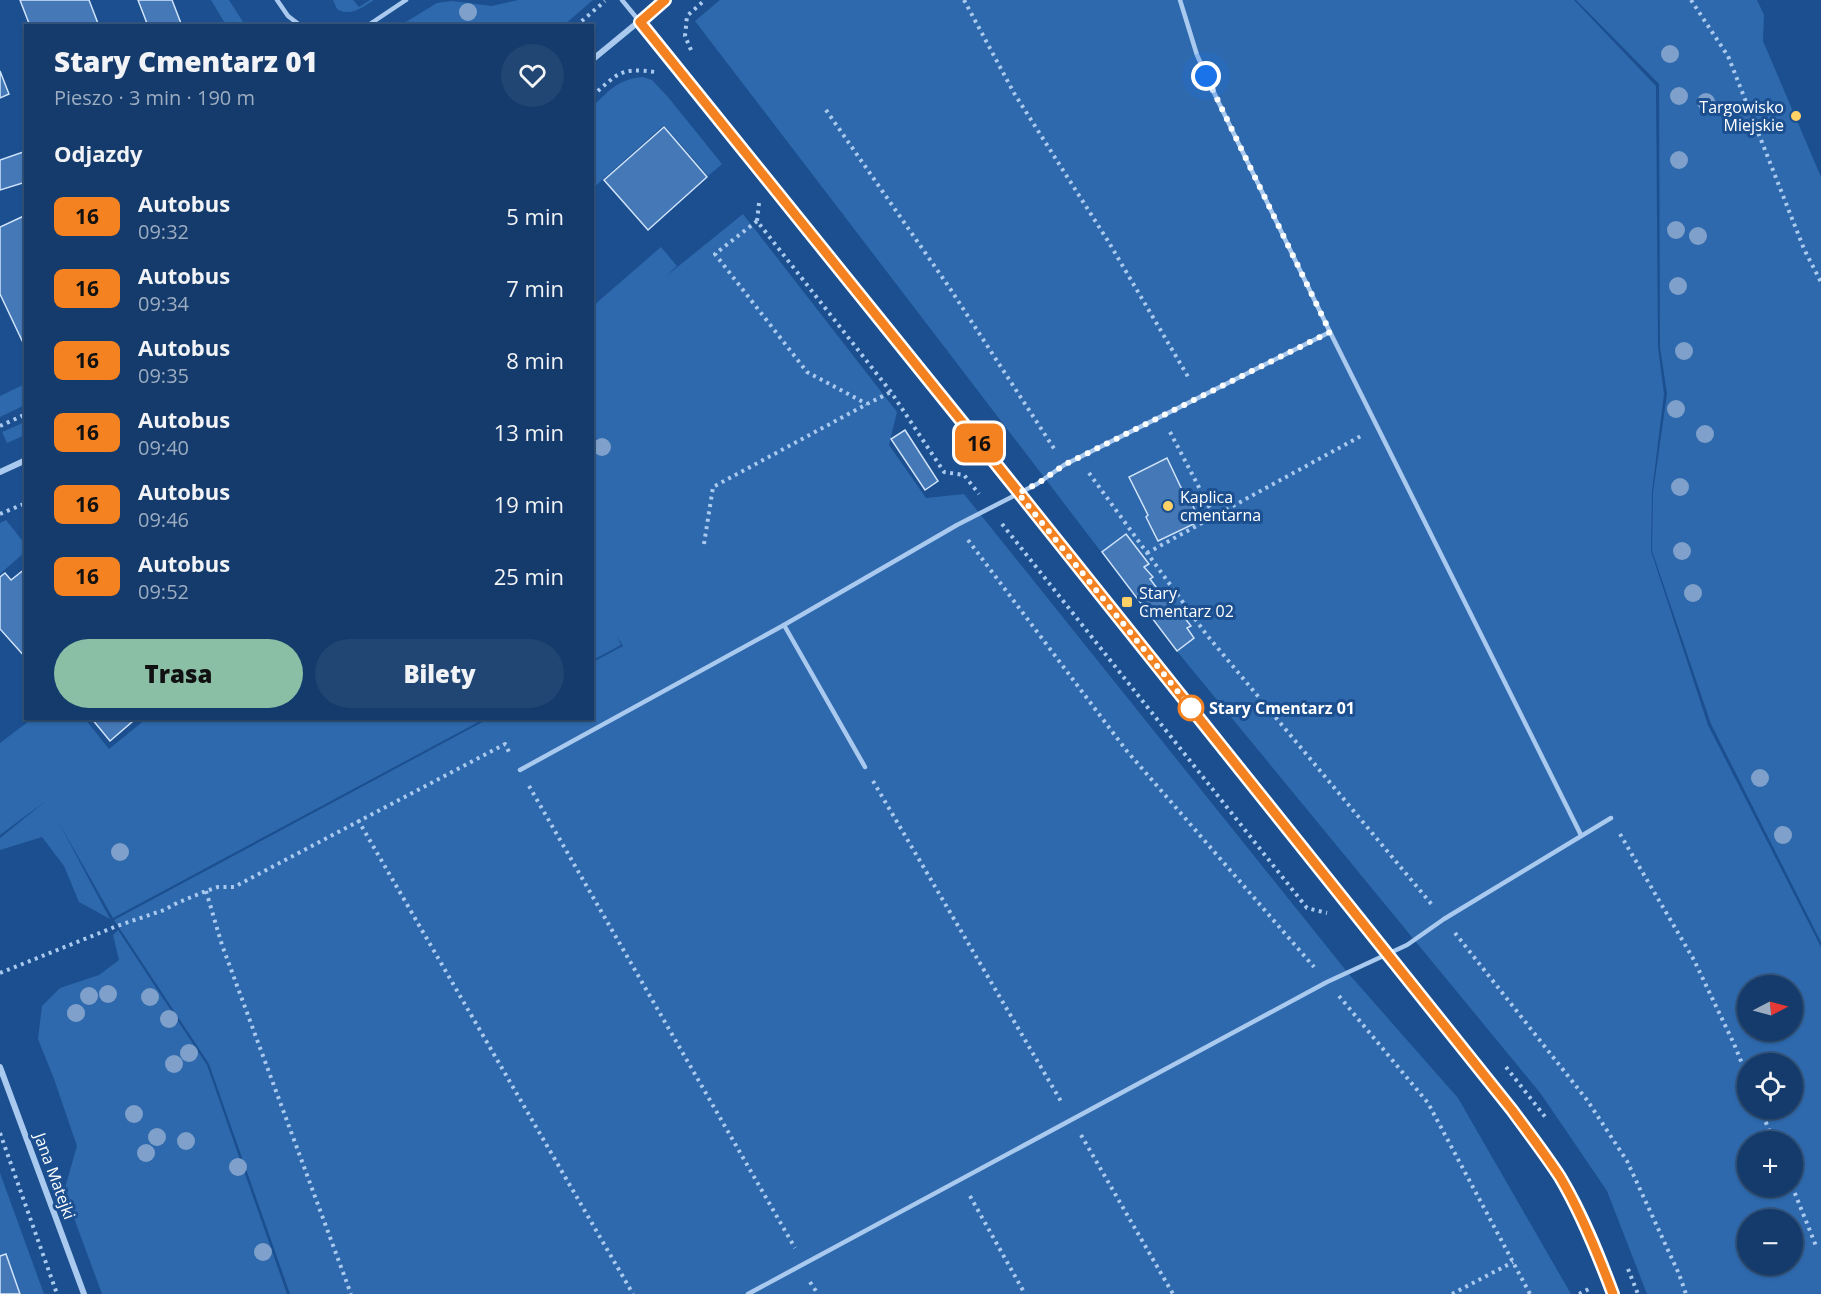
<!DOCTYPE html>
<html lang="pl">
<meta charset="utf-8">
<style>
:root{--surface:#143b6b;--page:#214673;--text:#f1f3f6;--muted:#9dadc1;--line:#33557e;--accent:#8abfa5}
body{margin:0;font-family:"Open Sans",sans-serif;background:var(--page);color:var(--text);height:100vh;display:flex;flex-direction:column;font-size:22px;white-space:nowrap}
*{box-sizing:border-box;margin:0}
p{font-size:20px;color:var(--muted)}
.icon{flex:none;width:33px;height:33px;fill:none;stroke:currentColor;stroke-width:2;stroke-linecap:round;stroke-linejoin:round}
.map{position:relative;flex:1;overflow:hidden}
.details{position:absolute;left:24px;top:24px;width:570px;height:696px;display:flex;flex-direction:column;background:var(--surface);border-radius:0px;box-shadow:0 2px 4px #0004,0 0 0 2px var(--line)}
.details>*{flex:none}
.badge{padding:0 12px;border-radius:9px;font-size:21px;line-height:39px}
.needle{width:39px;rotate:84deg}
.tools{position:absolute;left:1737px;top:975px;display:grid;gap:12px}
.tools a{display:grid;place-items:center;width:66px;height:66px;border-radius:50%;background:var(--surface);box-shadow:0 2px 4px #0004,0 0 0 2px var(--line);font-size:30px}
.you{position:absolute;width:30px;height:30px;margin:-15px;border:4px solid #fff;border-radius:50%;background:#1a73e8;box-shadow:0 0 0 9px #1a73e833}
.map>.badge{position:absolute;translate:-50% -50%;box-shadow:0 0 0 3px #fff}
h2{padding:0 30px;font-size:22px;line-height:54px}
.round{display:grid;place-items:center;flex:none;width:63px;height:63px;border-radius:32px;background:var(--page)}
.head{display:flex;align-items:center;justify-content:space-between;height:102px;padding:0 30px}
h1{font-size:28px;font-weight:800;line-height:45px}
.action{display:flex;gap:12px;margin-top:auto;padding:12px 30px}
.action a{flex:1;height:69px;border-radius:36px;background:var(--accent);color:#111;font-size:24px;font-weight:800;line-height:69px;text-align:center}
.action a+a{background:var(--page);color:var(--text)}
ul{padding:0;list-style:none}
li{display:flex;align-items:center;gap:18px;height:72px;padding:0 30px}
li div{flex:1}
li b{display:block;font-size:22px}
li em{font-style:normal}
li .badge{min-width:66px;font-weight:700;text-align:center}
.map>svg:first-child{display:block}
.green{fill:#2e69ad;fill-rule:evenodd}
.building{fill:#4478b7;stroke:#cfe3fa;stroke-width:1.5}
.lines{fill:none;stroke-linecap:round;stroke-linejoin:round}
.path{stroke:#a9c9ee;stroke-width:4;stroke-dasharray:3 4.5;stroke-linecap:butt}
.lane{stroke:#a9c9ee;stroke-width:4.5}
.street{stroke:#a9c9ee;stroke-width:6}
.tree{fill:#7ea0ca}
.line-casing{stroke:#fff;stroke-width:14}
.line{stroke:#f58220;stroke-width:9}
.walk{stroke:#fff;stroke-width:6;stroke-dasharray:0 10.8}
.poi-dot{fill:#ffd166;stroke:#1b4f8f;stroke-width:2}
.stop-dot{fill:#fff;stroke:#f58220;stroke-width:3}
.labels{text-anchor:middle;dominant-baseline:central;stroke-width:6;stroke-linejoin:round;paint-order:stroke}
.poi-label{font-size:16px;fill:#fff;stroke:#1b4f8f;text-anchor:start}
.stop-label{font-size:16px;font-weight:bold;fill:#fff;stroke:#1b4f8f;text-anchor:start}
.street-label{font-size:16px;fill:#fff;stroke:#1b4f8f}
</style>
<div class="map">
<svg width="1821" height="1294" viewBox="0 0 1821 1294">
<rect width="100%" height="100%" fill="#1b4f8f"/>
<g class="green">
<polygon points="211,0 229,0 245,25 226,25"/>
<path d="M333 0H353L359 7 370 0H374C361 8 351 17 337 9Z"/>
<polygon points="518,0 593,0 564,25 465,26 461,22 458,25 401,25 437,3 452,1 492,6"/>
<path d="M720 0H1574L1656 86 1658 347 1664 394 1652 492 1651 551 1708 725 1821 947V1294H1647L1607 1191 1541 1094 1180 655 695 21ZM1748 986H1792V1030H1748ZM1748 1064H1792V1108H1748ZM1748 1142H1792V1186H1748ZM1748 1220H1792V1264H1748Z"/>
<polygon points="1576,0 1757,0 1764,15 1763,41 1821,177 1821,942 1711,724 1652,551 1653,492 1667,394 1660,347 1659,84"/>
<path d="M643 77 652 80 668 97 722 164 708 176 664 125 593 188V106C610 90 618 79 643 77Z"/>
<polygon points="743,214 897,412 889,445 926,498 964,494 1348,973 1458,1098 1571,1294 290,1294 209,1064 114,920 488,719 592,718 593,662 623,646 617,636 621,645 593,660 593,306 661,247 677,266 665,277"/>
<polygon points="25,384 25,405 0,417 0,396"/>
<polygon points="25,422 25,435 7,443 2,432"/>
<polygon points="6,520 25,544 25,552 0,574 0,523"/>
<polygon points="33,718 85,719 109,749 146,719 484,719 113,918 59,823 110,919 79,902 64,866 42,837 0,850 0,838 47,800 0,835 0,743"/>
<polygon points="118,930 207,1065 287,1294 102,1294 64,1191 77,1146 54,1079 38,1039 42,1006 60,988 99,975 119,960 113,935"/>
<polygon points="0,1173 44,1294 0,1294"/>
</g>
<g class="building">
<polygon points="20,0 89,0 99,26 30,26"/>
<polygon points="138,0 172,0 182,26 148,26"/>
<polygon points="0,71 9,94 0,98"/>
<polygon points="664,127 707,177 648,230 604,180"/>
<polygon points="26,151 26,182 0,190 0,160"/>
<polygon points="26,215 26,349 0,294 0,227"/>
<polygon points="905,430 938,481 925,490 891,439"/>
<polygon points="1167,458 1185,496 1188,495 1200,521 1158,541 1146,517 1148,515 1129,477"/>
<polygon points="1126,534 1149,564 1144,567 1153,577 1150,579 1174,611 1177,608 1191,626 1187,628 1194,638 1177,651 1102,552"/>
<polygon points="26,568 26,658 0,629 0,577 5,573 11,580"/>
<polygon points="93,718 131,718 133,721 110,741 92,719"/>
<polygon points="6,1254 20,1294 0,1294 0,1256"/>
</g>
<g class="lines">
<g class="path">
<polyline points="964,0 1014,93 1108,241 1190,380"/>
<polyline points="1691,0 1728,56 1804,249 1821,282"/>
<polyline points="576,26 605,1"/>
<polyline points="691,50 685,36 687,16 705,0"/>
<path d="M592 96C618 74 619 67 655 72"/>
<polyline points="826,110 949,287 1055,450"/>
<polyline points="759,203 757,221 891,392 944,472 964,475 979,494"/>
<polyline points="757,221 715,254 807,372 867,404"/>
<polyline points="0,426 26,414"/>
<polyline points="1170,432 1214,516"/>
<polyline points="1089,473 1206,634 1433,906"/>
<polyline points="0,514 26,503"/>
<polyline points="1002,524 1307,908 1327,913"/>
<polyline points="968,540 1126,750 1314,967"/>
<polyline points="704,544 713,487 867,404 891,392"/>
<polyline points="1147,553 1361,436"/>
<polyline points="873,781 1062,1103"/>
<polyline points="529,786 795,1248"/>
<polyline points="358,820 633,1294"/>
<polyline points="1620,834 1694,960 1734,1044 1748,1078"/>
<polyline points="206,891 222,945 351,1294"/>
<polyline points="1455,933 1587,1100 1627,1161 1679,1274 1686,1294"/>
<polyline points="0,973 117,926 164,910 177,903 206,891 218,887 234,887 505,744 510,754"/>
<polyline points="1339,996 1428,1103 1530,1294"/>
<polyline points="1506,1067 1546,1118"/>
<polyline points="1760,1108 1774,1142"/>
<polyline points="0,1133 57,1294"/>
<polyline points="1081,1135 1173,1294"/>
<polyline points="1792,1186 1816,1246"/>
<polyline points="970,1196 1025,1294"/>
<polyline points="1628,1269 1638,1294"/>
<polyline points="810,1282 818,1294"/>
<polyline points="1452,1294 1513,1262"/>
<polyline points="1579,1294 1589,1289"/>
</g>
<g class="lane">
<polyline points="277,0 288,16 301,26"/>
<polyline points="622,0 640,22"/>
<polyline points="1180,0 1197,55 1216,97 1330,332 1581,835"/>
<polyline points="367,26 406,0"/>
<polyline points="784,625 865,767"/>
<polyline points="520,770 784,625 957,525 1037,484 1064,465 1330,332"/>
<polyline points="748,1294 1327,982 1407,945 1444,919 1611,818"/>
</g>
<g class="street">
<path d="M640 22 1014 486 1512 1110C1528 1132 1545 1154 1560 1177 1582 1214 1598 1254 1613 1294"/>
<polyline points="592,60 665,0"/>
<polyline points="0,472 26,460"/>
<polyline points="0,1067 84,1294"/>
</g>
</g>
<g class="tree">
<circle cx="468" cy="12" r="9"/>
<circle cx="1670" cy="54" r="9"/>
<circle cx="1679" cy="96" r="9"/>
<circle cx="1706" cy="102" r="9"/>
<circle cx="1679" cy="160" r="9"/>
<circle cx="1676" cy="230" r="9"/>
<circle cx="1698" cy="236" r="9"/>
<circle cx="1678" cy="286" r="9"/>
<circle cx="1684" cy="351" r="9"/>
<circle cx="1676" cy="409" r="9"/>
<circle cx="1705" cy="434" r="9"/>
<circle cx="602" cy="447" r="9"/>
<circle cx="1680" cy="487" r="9"/>
<circle cx="1682" cy="551" r="9"/>
<circle cx="1693" cy="593" r="9"/>
<circle cx="1760" cy="778" r="9"/>
<circle cx="1783" cy="835" r="9"/>
<circle cx="120" cy="852" r="9"/>
<circle cx="108" cy="994" r="9"/>
<circle cx="89" cy="996" r="9"/>
<circle cx="150" cy="997" r="9"/>
<circle cx="76" cy="1013" r="9"/>
<circle cx="169" cy="1019" r="9"/>
<circle cx="189" cy="1053" r="9"/>
<circle cx="174" cy="1064" r="9"/>
<circle cx="134" cy="1114" r="9"/>
<circle cx="157" cy="1137" r="9"/>
<circle cx="186" cy="1141" r="9"/>
<circle cx="146" cy="1153" r="9"/>
<circle cx="238" cy="1167" r="9"/>
<circle cx="263" cy="1252" r="9"/>
</g>
<g class="lines">
<g class="line-casing">
<path id="line" d="M665 0 640 22 984 449 1512 1110C1528 1132 1545 1154 1560 1177 1582 1214 1598 1254 1613 1294"/>
</g>
<use href="#line" class="line"/>
<polyline class="walk" points="1191,708 1018,493 1037,484 1064,465 1330,332 1206,76"/>
</g>
<g class="poi-dot">
<circle cx="1796" cy="116" r="6"/>
<circle cx="1168" cy="506" r="6"/>
<rect x="1121" y="596" width="12" height="12" rx="3"/>
</g>
<circle class="stop-dot" cx="1191" cy="708" r="12"/>
<g class="labels">
<g class="poi-label">
<text x="1784" y="107" text-anchor="end">Targowisko<tspan x="1784" dy="18">Miejskie</tspan></text>
<text x="1180" y="497">Kaplica<tspan x="1180" dy="18">cmentarna</tspan></text>
<text x="1139" y="593">Stary<tspan x="1139" dy="18">Cmentarz 02</tspan></text>
</g>
<g class="stop-label">
<text x="1209" y="708">Stary Cmentarz 01</text>
</g>
<g class="street-label">
<text transform="translate(55 1176) rotate(70)">Jana Matejki</text>
</g>
</g>
</svg>
<div class="tools">
<a><svg class="needle" viewBox="-14 -14 28 28"><path d="M0-13l5 13h-10z" fill="#e53935"/><path d="M0 13l5-13h-10z" fill="#9dadc1"/></svg></a>
<a><svg class="icon" aria-label="locate" viewBox="0 0 24 24"><circle cx="12" cy="12" r="6"/><path d="M12 2v4M12 18v4M2 12h4M18 12h4"/></svg></a>
<a>+</a>
<a>−</a>
</div>
<div class="you" style="left:1206px;top:76px"></div>
<b class="badge" style="left:979px;top:443px;background:#f58220;color:#111">16</b>
<section class="details">
<div class="head"><div><h1>Stary Cmentarz 01</h1><p>Pieszo · 3 min · 190 m</p></div><a class="round"><svg class="icon" aria-label="heart" viewBox="0 0 24 24"><path d="M12 20l-8-8c-3-5 5-10 8-4 3-6 11-1 8 4z"/></svg></a></div>
<h2>Odjazdy</h2>
<ul>
<li><span class="badge" style="background:#f58220;color:#111">16</span><div><b>Autobus</b><p>09:32</p></div><em>5 min</em></li>
<li><span class="badge" style="background:#f58220;color:#111">16</span><div><b>Autobus</b><p>09:34</p></div><em>7 min</em></li>
<li><span class="badge" style="background:#f58220;color:#111">16</span><div><b>Autobus</b><p>09:35</p></div><em>8 min</em></li>
<li><span class="badge" style="background:#f58220;color:#111">16</span><div><b>Autobus</b><p>09:40</p></div><em>13 min</em></li>
<li><span class="badge" style="background:#f58220;color:#111">16</span><div><b>Autobus</b><p>09:46</p></div><em>19 min</em></li>
<li><span class="badge" style="background:#f58220;color:#111">16</span><div><b>Autobus</b><p>09:52</p></div><em>25 min</em></li>
</ul>
<div class="action"><a>Trasa</a><a>Bilety</a></div>
</section>
</div>
